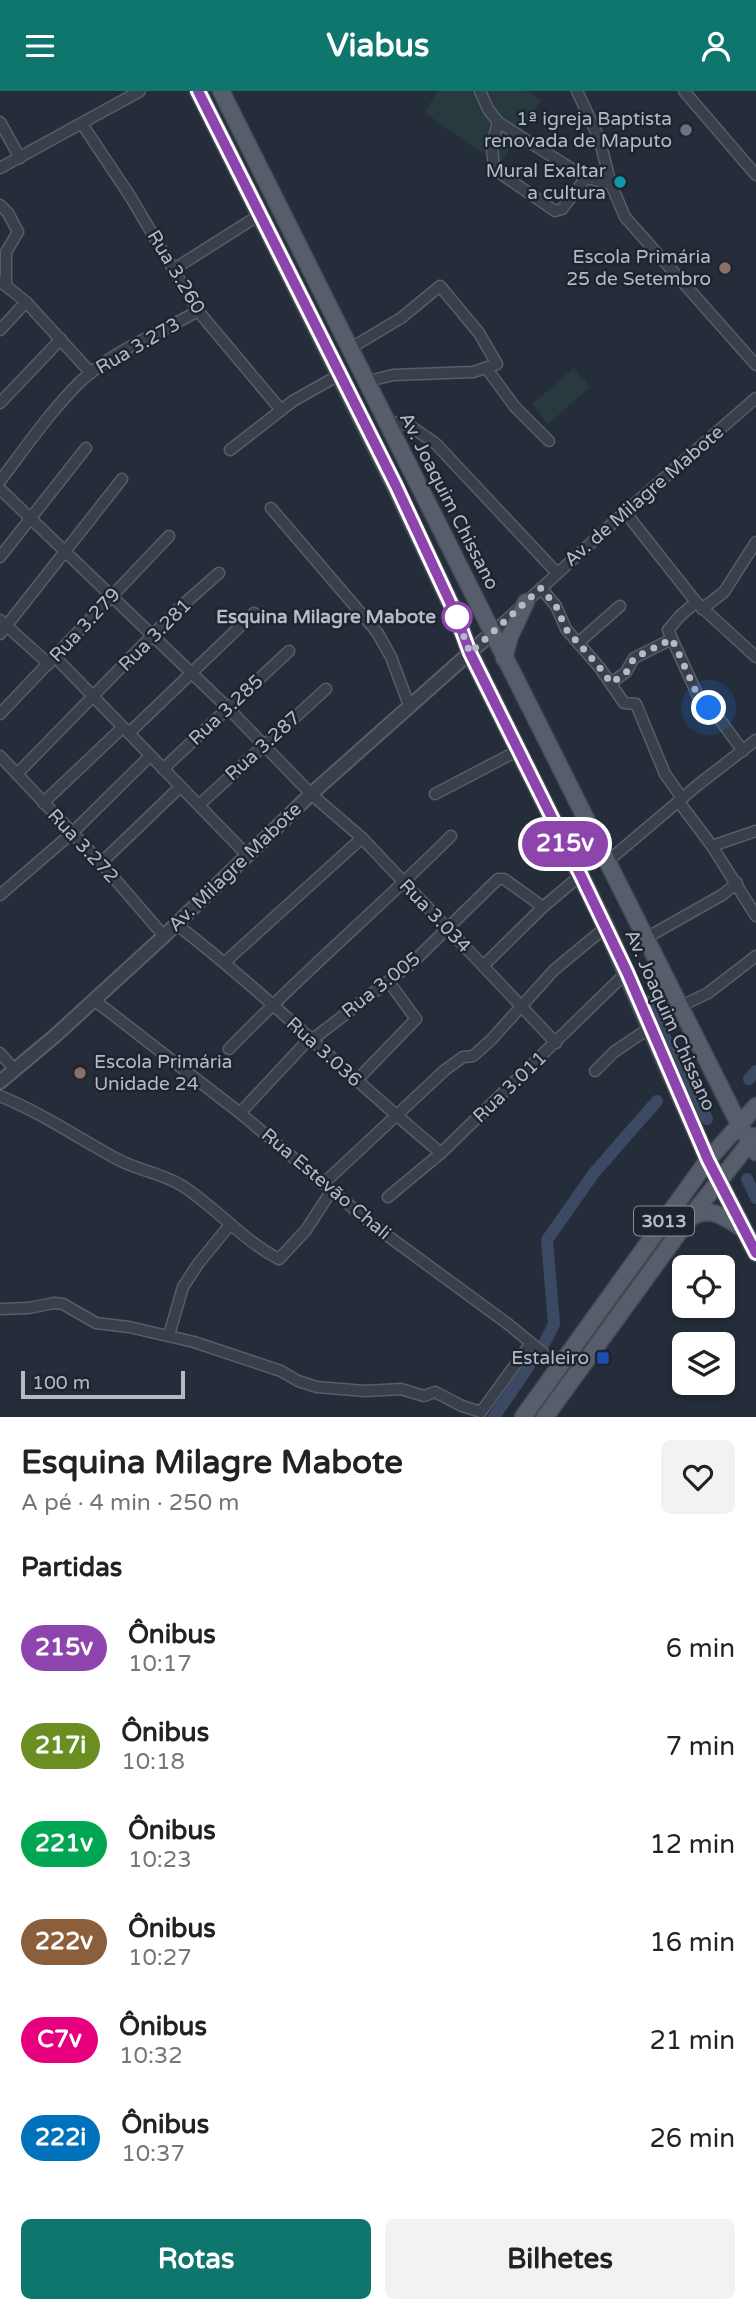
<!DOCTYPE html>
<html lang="pt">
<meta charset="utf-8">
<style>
:root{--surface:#fff;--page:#f2f2f2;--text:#222;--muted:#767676;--accent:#0f766e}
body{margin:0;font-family:"Varela Round",sans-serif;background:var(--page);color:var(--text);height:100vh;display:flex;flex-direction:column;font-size:26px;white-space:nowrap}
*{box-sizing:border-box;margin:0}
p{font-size:23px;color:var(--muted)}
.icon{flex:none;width:38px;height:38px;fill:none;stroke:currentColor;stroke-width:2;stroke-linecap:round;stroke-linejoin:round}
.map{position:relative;height:1326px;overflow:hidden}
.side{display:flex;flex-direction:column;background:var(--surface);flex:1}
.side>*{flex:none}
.badge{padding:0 14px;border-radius:23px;font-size:24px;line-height:46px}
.controls{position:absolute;left:672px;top:1164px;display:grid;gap:14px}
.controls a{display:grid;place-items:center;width:63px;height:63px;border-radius:10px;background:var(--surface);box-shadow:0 4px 10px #0003;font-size:35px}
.scale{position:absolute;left:21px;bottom:18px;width:164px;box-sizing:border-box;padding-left:7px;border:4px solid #b4bac6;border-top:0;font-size:19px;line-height:24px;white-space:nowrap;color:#b4bac6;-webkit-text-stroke:5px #1e2430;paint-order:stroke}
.you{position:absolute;width:35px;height:35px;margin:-18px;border:5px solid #fff;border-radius:50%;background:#1a73e8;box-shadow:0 0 0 10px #1a73e833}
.map>.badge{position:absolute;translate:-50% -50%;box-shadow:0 0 0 4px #fff}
h2{padding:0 21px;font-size:26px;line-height:63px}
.round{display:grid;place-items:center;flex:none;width:74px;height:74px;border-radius:10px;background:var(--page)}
.summary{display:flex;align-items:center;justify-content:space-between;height:119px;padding:0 21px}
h1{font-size:33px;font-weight:700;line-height:52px}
.cta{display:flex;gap:14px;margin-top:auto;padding:14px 21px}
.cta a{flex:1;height:80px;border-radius:10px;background:var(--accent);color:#fff;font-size:28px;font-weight:700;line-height:80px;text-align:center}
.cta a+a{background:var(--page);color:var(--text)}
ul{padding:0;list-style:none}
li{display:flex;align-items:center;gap:21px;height:98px;padding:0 21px}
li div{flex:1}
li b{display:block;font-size:26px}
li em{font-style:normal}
li .badge{min-width:77px;font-weight:700;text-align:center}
header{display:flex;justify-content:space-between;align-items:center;height:91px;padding:0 21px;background:var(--accent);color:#fff;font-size:32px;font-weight:700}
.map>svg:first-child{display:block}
.green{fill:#283a3d}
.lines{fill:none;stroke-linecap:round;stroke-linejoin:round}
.canal{stroke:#3c4963;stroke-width:12}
.minor-casing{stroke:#575d69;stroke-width:13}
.tertiary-casing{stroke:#575d69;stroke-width:16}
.primary-casing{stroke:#424854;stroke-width:19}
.minor{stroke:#393f4b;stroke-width:10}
.tertiary{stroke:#393f4b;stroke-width:12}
.primary{stroke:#575e6b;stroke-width:16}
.line-casing{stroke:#fff;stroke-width:16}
.line{stroke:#8e44ad;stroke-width:10}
.walk{stroke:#b4bac6;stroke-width:7;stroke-dasharray:0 12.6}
.worship-dot{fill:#6b7280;stroke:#1e2430;stroke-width:2.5}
.culture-dot{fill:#0f9aa8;stroke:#1e2430;stroke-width:2.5}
.education-dot{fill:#8d6e63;stroke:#1e2430;stroke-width:2.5}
.stop-dot{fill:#fff;stroke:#8e44ad;stroke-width:3.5}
.transit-dot{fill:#1a4fb4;stroke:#1e2430;stroke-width:2.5}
.labels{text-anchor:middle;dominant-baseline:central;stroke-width:5;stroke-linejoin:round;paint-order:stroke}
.shield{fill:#1e2430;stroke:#878d99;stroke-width:2}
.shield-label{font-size:18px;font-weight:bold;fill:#b4bac6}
.poi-label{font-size:19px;fill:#b4bac6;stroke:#1e2430;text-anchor:end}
.street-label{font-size:19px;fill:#b4bac6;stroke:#1e2430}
.stop-label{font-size:19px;font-weight:bold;fill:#b4bac6;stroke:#1e2430;text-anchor:end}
</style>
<header><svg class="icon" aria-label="menu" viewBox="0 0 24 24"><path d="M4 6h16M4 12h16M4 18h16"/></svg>Viabus<svg class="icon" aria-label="person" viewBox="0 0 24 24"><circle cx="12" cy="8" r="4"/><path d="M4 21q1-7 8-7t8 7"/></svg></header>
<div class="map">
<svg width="756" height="1326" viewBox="0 0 756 1326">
<rect width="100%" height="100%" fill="#252d3b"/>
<g class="green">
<polygon points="437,0 527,0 541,9 499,74 425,22"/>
<polygon points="574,277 590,296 548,333 532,313"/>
</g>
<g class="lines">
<g class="canal">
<polyline points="646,910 707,1028"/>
<polyline points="749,988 756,980"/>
<polyline points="747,1088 756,1107"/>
<polyline points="544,1253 554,1233 547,1149 594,1082 657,1010"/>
<polyline points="494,1326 529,1275"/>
</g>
<g class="minor-casing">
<g id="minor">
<polyline points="480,0 488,18 498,31 586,87 611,93"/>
<polyline points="577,0 599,47 611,93 625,126 756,274"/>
<polyline points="684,0 756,84"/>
<polyline points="0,31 20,67"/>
<polyline points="498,31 492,55 494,78 555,120 562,118 586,87"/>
<polyline points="82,33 130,105 198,220 281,319"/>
<polyline points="0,77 140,0"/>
<polyline points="0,114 8,122 18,141 6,161 6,195"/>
<polyline points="174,178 261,123"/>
<polyline points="0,190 26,211 91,282"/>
<polyline points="0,239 26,211"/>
<polyline points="349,258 401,227 440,195 479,242 497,273 473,281 393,284 365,291"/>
<polyline points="487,278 515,316 549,350"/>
<polyline points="0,312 61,248"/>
<polyline points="385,329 410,335 435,352 557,482"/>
<polyline points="230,359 293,310 339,284"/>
<path d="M0 390C26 356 51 319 82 289 115 259 159 242 198 220"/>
<polyline points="0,398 229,618 311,703 362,747 556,952"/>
<polyline points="271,417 377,541 391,566 409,614"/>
<polyline points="625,421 696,511 756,566"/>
<polyline points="0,466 86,357"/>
<polyline points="541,497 556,515 566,538 600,577 624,612 636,613 665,683 682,707"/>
<polyline points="696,511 680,525 668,539 698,605 718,626 743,660"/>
<polyline points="702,518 724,501 756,451"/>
<polyline points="0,529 49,573"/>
<polyline points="492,542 625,421 756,307"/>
<polyline points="0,543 122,388"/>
<polyline points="578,552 620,515"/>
<polyline points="55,566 246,763"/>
<polyline points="611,592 626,581 634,567 672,548"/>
<polyline points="0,623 169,445"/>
<polyline points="129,642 254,522"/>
<polyline points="0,665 101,772 164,845"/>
<polyline points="163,678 289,560"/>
<polyline points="17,683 177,519 219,482"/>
<polyline points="435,703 519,659"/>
<polyline points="679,711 712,755 756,740"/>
<polyline points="43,712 122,637"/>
<polyline points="200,713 326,598"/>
<polyline points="712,755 756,825"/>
<polyline points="608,770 699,693 756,649"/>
<polyline points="101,772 180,696"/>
<polyline points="0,804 72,742 150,665"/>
<path d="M176 833C269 905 351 988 441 1062"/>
<polyline points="646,847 722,804 737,792"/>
<polyline points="225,871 362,747"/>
<polyline points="483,875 543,816 581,784"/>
<polyline points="94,909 240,1022 373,1134 508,1233 559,1275"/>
<polyline points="681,915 708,902 756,865"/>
<polyline points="313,948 412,872 498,788 504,788 543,816"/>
<path d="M229 958C300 884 378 818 451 745"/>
<polyline points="0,962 15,979"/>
<polyline points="595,980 614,961 651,936"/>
<polyline points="356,990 416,928 389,891"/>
<path d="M0 1005C42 1022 78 1047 117 1068 137 1079 161 1082 181 1094 216 1116 242 1149 279 1168L306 1139 332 1099"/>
<polyline points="240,1022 311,946"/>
<polyline points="324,1092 445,979 463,966 473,965 491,949 554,879 606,836"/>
<polyline points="388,1106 441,1062 627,881"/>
<polyline points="0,1218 29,1217 54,1212 63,1213 96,1232 129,1236 194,1251 281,1280 298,1290 317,1296 365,1300 401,1298 424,1305 435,1301 462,1315 481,1321 531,1252"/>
<polyline points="169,1244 183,1196 198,1173 229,1135"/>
</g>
</g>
<g class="tertiary-casing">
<polyline id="tertiary" points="0,991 56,944 164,845 311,703 492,542"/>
</g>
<g class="primary-casing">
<g id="primary">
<polyline points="198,0 395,395 456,524 470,562 606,836 708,1069 756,1162"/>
<polyline points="221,0 739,1033 756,1061"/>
<polyline points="504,567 510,545 526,511"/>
<path d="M690 1127C710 1114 724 1126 742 1137"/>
<polyline points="523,1326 708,1069 756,1015"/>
<polyline points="545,1326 688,1129 755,1045"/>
</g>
</g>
<use href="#minor" class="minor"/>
<use href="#tertiary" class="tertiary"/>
<use href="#primary" class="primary"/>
</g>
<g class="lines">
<g class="line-casing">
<polyline id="line" points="198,0 396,395 456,524 470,562 581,785 627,881 708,1069 756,1162"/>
</g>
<use href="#line" class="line"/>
<polyline class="walk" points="457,526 456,524 470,562 541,497 556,515 566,538 600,577 611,592 626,582 634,567 672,548 698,605 709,617"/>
</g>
<circle class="worship-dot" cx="686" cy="39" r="7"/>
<circle class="culture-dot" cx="620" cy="91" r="7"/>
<g class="education-dot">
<circle cx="725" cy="177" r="7"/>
<circle cx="80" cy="982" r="7"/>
</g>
<circle class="stop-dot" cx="457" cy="526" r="14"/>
<rect class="transit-dot" x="596" y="1260" width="14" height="14" rx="3.5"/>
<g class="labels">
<rect class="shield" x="634" y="1115.5" width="60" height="29" rx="5"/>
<g class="shield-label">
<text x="664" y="1130">3013</text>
</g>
<g class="poi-label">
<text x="672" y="28">1ª igreja Baptista<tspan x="672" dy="22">renovada de Maputo</tspan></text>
<text x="606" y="80">Mural Exaltar<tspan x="606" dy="22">a cultura</tspan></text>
<text x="711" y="166">Escola Primária<tspan x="711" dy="22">25 de Setembro</tspan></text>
<text x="94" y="971" text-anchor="start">Escola Primária<tspan x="94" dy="22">Unidade 24</tspan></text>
<text x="589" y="1267">Estaleiro</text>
</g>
<g class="street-label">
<text transform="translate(176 181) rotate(59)">Rua 3.260</text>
<text transform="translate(138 255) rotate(-30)">Rua 3.273</text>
<text transform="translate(644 405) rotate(-41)">Av. de Milagre Mabote</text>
<text transform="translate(449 410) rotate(63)">Av. Joaquim Chissano</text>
<text transform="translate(85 534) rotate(-47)">Rua 3.279</text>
<text transform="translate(155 544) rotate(-45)">Rua 3.281</text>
<text transform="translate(226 619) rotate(-43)">Rua 3.285</text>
<text transform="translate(263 655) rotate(-42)">Rua 3.287</text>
<text transform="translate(83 755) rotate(47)">Rua 3.272</text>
<text transform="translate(235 776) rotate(-44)">Av. Milagre Mabote</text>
<text transform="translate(435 825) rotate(46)">Rua 3.034</text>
<text transform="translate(381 894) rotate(-38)">Rua 3.005</text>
<text transform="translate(670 929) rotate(66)">Av. Joaquim Chissano</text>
<text transform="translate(324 961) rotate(42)">Rua 3.036</text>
<text transform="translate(510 996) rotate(-44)">Rua 3.011</text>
<text transform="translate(326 1093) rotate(40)">Rua Estevão Chali</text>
</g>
<g class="stop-label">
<text x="436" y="526">Esquina Milagre Mabote</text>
</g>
</g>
</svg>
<div class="controls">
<a><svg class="icon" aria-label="locate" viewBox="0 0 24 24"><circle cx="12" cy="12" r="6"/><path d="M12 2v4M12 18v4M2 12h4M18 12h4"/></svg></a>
<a><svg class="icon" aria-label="layers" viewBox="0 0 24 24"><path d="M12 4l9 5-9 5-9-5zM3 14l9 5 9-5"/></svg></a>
</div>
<div class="scale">100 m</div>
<div class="you" style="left:709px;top:617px"></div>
<b class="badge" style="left:565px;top:753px;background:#8e44ad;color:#fff">215v</b>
</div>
<section class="side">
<div class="summary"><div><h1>Esquina Milagre Mabote</h1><p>A pé · 4 min · 250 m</p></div><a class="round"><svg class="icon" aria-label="heart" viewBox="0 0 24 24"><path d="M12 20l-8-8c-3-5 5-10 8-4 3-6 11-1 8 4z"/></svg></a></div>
<h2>Partidas</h2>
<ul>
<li><span class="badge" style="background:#8e44ad;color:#fff">215v</span><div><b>Ônibus</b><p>10:17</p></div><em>6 min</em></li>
<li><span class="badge" style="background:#6b8e23;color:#fff">217i</span><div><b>Ônibus</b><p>10:18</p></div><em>7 min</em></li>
<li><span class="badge" style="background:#00a651;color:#fff">221v</span><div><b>Ônibus</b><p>10:23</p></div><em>12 min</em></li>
<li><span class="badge" style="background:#8b5e3c;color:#fff">222v</span><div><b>Ônibus</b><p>10:27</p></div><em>16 min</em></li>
<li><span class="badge" style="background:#e6007e;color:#fff">C7v</span><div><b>Ônibus</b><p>10:32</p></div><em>21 min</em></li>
<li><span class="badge" style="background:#0072bc;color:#fff">222i</span><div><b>Ônibus</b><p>10:37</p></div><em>26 min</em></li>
</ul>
<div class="cta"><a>Rotas</a><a>Bilhetes</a></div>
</section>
